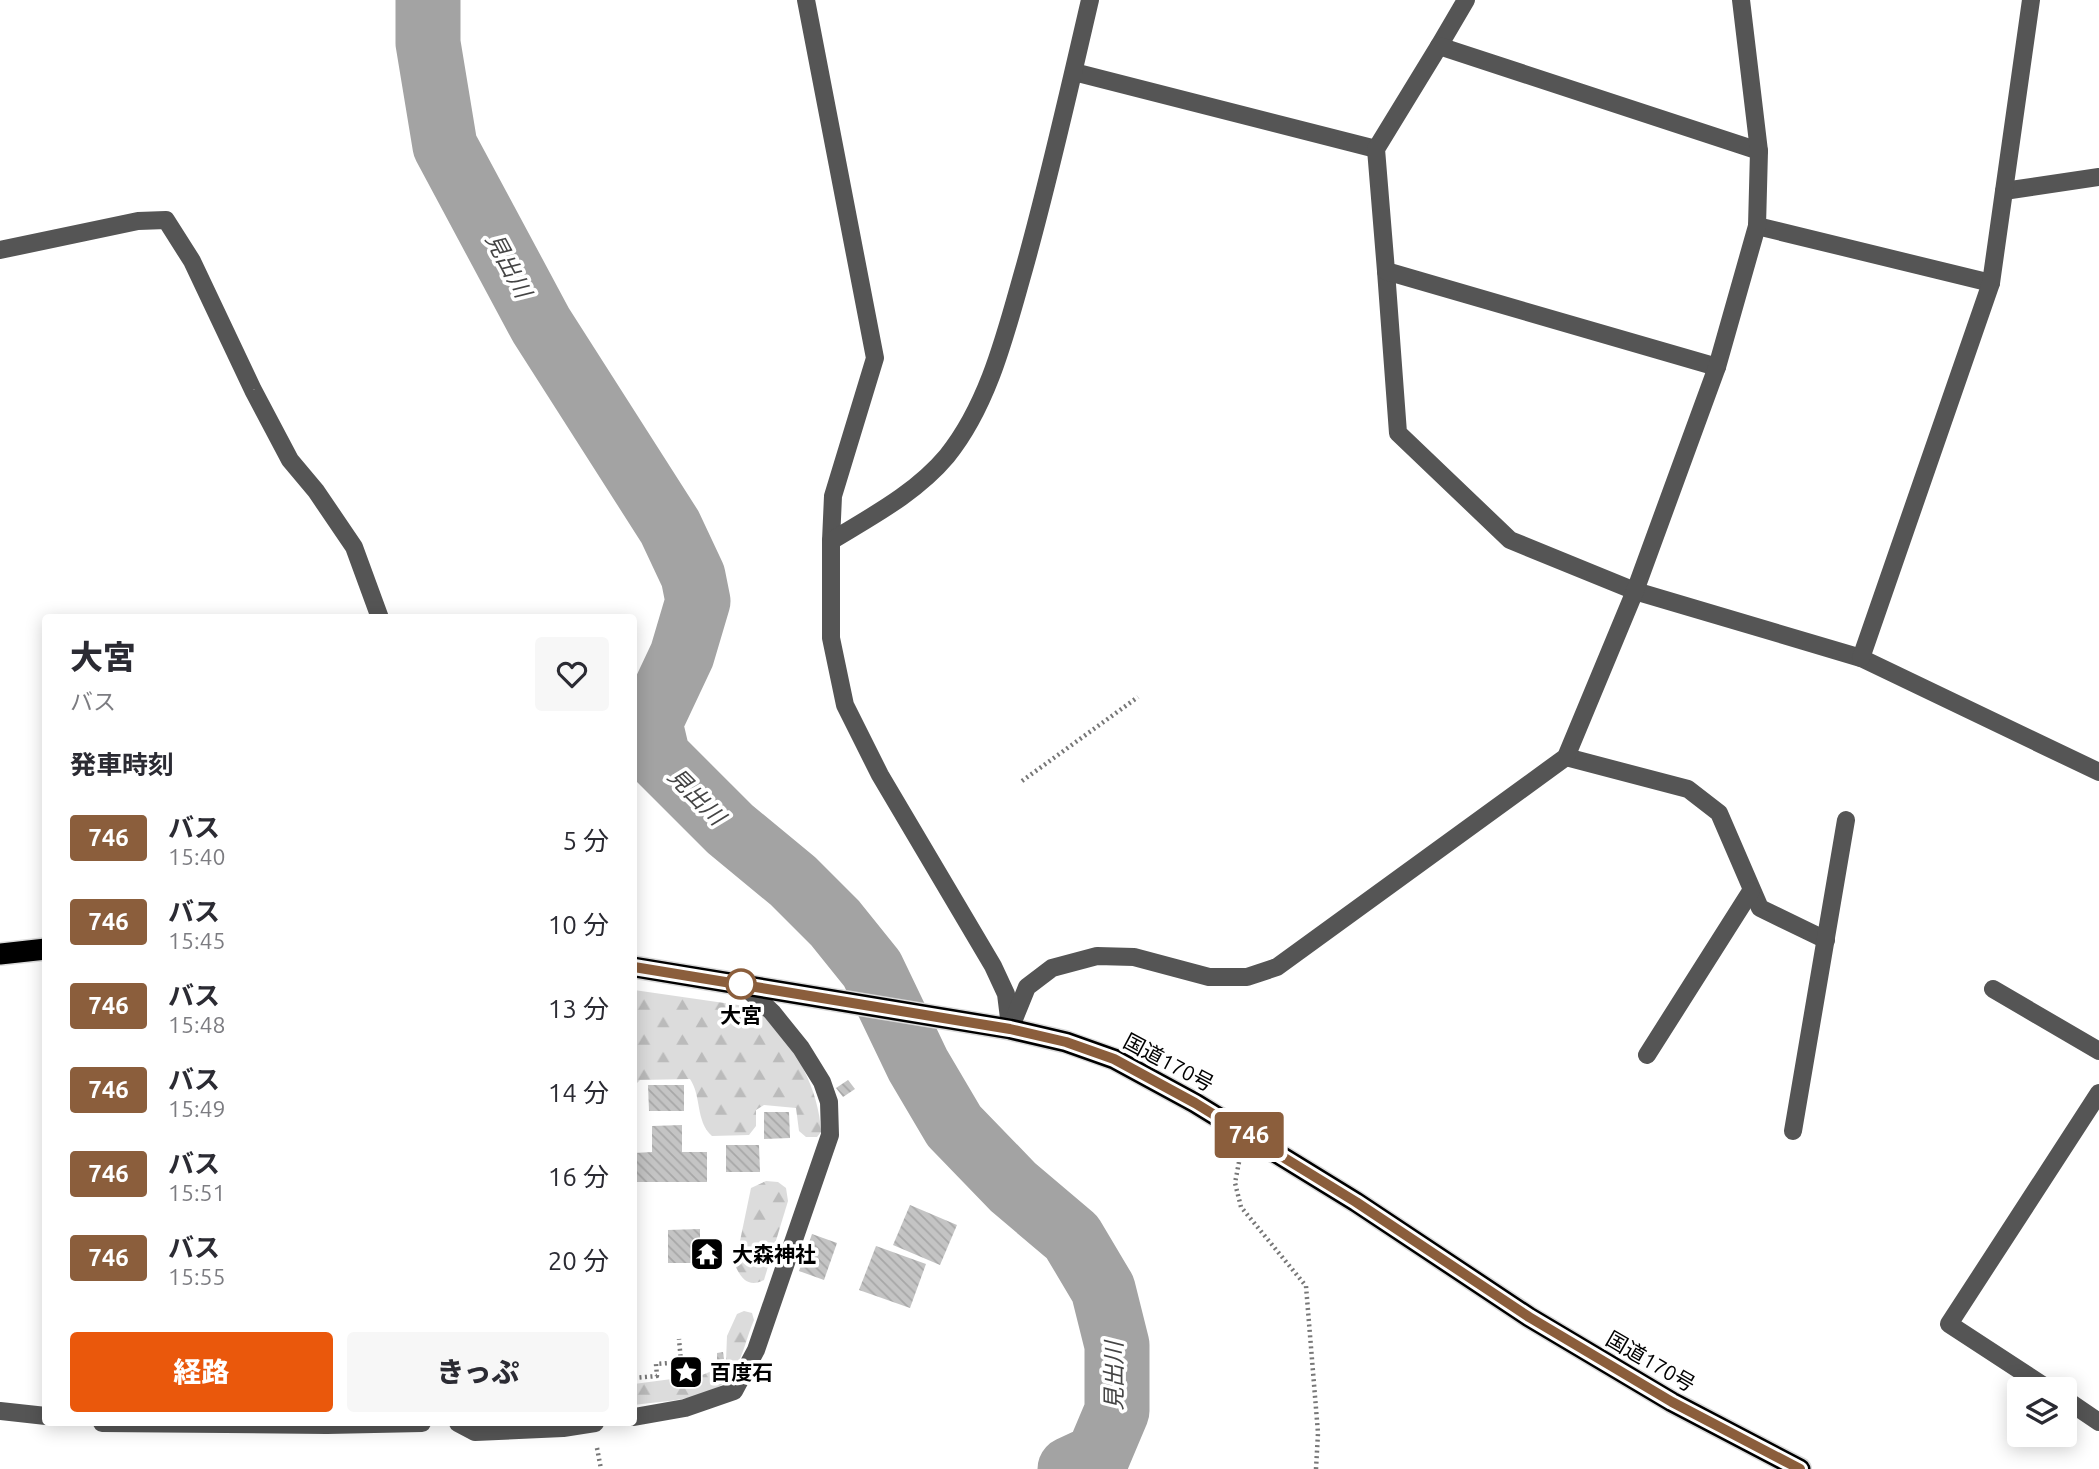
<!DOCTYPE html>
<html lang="ja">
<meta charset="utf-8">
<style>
:root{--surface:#fff;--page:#f7f7f7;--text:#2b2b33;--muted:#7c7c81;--accent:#ea580c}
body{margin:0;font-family:Ubuntu,"Noto Sans JP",sans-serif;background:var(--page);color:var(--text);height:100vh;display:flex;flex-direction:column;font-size:26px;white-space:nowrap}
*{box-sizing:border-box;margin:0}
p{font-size:23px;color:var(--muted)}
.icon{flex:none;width:38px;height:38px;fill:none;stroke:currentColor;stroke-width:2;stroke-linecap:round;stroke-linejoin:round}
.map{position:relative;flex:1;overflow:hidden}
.panel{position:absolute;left:42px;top:614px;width:595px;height:812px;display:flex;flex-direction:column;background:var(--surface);border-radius:7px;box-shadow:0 4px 18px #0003}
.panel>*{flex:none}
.badge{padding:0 14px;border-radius:5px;font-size:24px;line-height:46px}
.tools{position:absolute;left:2007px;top:1377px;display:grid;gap:14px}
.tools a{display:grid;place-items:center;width:70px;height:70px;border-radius:7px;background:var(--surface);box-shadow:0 4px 18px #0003;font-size:35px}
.map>.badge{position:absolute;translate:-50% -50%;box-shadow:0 0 0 4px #fff}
h2{padding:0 28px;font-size:26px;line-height:63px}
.round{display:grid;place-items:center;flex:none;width:74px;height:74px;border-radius:7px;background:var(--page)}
.head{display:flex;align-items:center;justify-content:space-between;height:119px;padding:0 28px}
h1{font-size:33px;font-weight:800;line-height:52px}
.primary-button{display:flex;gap:14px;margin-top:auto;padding:14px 28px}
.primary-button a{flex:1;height:80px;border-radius:7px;background:var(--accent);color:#fff;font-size:28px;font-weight:800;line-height:80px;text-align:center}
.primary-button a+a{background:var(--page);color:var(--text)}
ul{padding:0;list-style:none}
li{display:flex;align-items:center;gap:21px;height:84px;padding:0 28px}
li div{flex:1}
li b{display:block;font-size:26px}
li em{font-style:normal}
li .badge{min-width:77px;font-weight:700;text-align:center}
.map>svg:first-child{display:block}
.forest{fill:url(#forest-firs)}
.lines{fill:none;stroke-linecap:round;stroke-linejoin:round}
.river{stroke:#a3a3a3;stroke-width:65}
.building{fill:url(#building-back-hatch)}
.highway-casing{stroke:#dbdbdb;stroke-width:24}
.path{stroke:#777;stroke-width:4.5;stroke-dasharray:2 3.5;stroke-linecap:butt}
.minor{stroke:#555;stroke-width:18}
.highway{stroke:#000;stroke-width:21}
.line-casing{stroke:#fff;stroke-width:16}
.line{stroke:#8b5e3c;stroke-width:10}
.stop-dot{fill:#fff;stroke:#8b5e3c;stroke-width:3.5}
.labels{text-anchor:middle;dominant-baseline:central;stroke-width:7;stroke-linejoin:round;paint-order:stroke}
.stop-label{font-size:21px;font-weight:bold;fill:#000;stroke:#fff}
.street-label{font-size:21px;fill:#000;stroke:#fff}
.poi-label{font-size:21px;font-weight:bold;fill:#000;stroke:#fff;text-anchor:start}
.water-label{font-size:23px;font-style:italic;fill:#444;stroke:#fff}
</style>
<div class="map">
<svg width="2099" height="1469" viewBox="0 0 2099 1469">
<defs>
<pattern id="forest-firs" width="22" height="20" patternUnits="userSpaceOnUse" patternTransform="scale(1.75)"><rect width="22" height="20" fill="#dcdcdc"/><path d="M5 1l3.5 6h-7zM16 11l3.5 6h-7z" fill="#bbb"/></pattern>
<pattern id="building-back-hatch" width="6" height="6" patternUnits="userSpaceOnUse" patternTransform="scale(1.75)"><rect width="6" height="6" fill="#c4c4c4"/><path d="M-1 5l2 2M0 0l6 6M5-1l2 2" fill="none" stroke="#a7a7a7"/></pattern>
</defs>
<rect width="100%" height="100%" fill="#fff"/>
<g class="forest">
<path d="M634 990 752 1007C790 1034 819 1086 821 1132L817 1137H806L799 1131 796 1108 764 1105 756 1110V1126L749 1135 712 1136C695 1120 702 1097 690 1079L640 1080 634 1086Z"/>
<path d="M766 1181 778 1182 786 1188 788 1201 764 1280C749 1288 741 1279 735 1265L751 1188Z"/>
<path d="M744 1311 752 1313 754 1320C747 1336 743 1356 734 1371 716 1402 665 1400 634 1405V1384L702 1375 722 1367 726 1361 727 1336 737 1314Z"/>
</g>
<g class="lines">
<polyline class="river" points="428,0 428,43 445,146 541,325 670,527 693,576 698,601 682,655 650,723 658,757 730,829 793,881 835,923 872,969 918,1065 954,1126 1013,1187 1072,1237 1103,1289 1117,1345 1117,1411 1098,1456 1070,1469"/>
</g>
<g class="building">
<polygon points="848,1080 855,1089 843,1097 836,1088"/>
<polygon points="648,1085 684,1085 684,1111 649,1111"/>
<polygon points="764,1112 789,1112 790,1138 764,1139"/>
<polygon points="682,1125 682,1152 707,1152 707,1182 634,1182 634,1153 652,1152 652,1126"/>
<polygon points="726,1145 759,1145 760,1172 726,1172"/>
<polygon points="910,1205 957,1225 940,1265 893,1245"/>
<polygon points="700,1229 700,1263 668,1263 668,1230"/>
<polygon points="812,1234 837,1243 824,1280 799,1271"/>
<polygon points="876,1246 926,1264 910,1308 859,1290"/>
<polygon points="723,1352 724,1359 717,1360 717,1353"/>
</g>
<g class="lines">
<g class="highway-casing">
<g id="highway">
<polyline points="0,954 46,949"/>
<polyline points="634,967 1010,1029 1066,1042 1114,1059 1195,1103 1356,1202 1529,1317 1672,1402 1800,1469"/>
</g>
</g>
<g class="path">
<polyline points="1022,781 1138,697"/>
<polyline points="1239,1162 1235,1183 1241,1207 1306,1286 1318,1433 1316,1469"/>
<polyline points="634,1378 657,1376 656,1364 681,1362 679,1339"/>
<polyline points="597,1448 601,1469"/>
</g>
<g class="minor">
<polyline points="806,0 875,358 833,496 831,541"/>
<polyline points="1439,46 1466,0"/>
<polyline points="1074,72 1376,149"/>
<polyline points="2004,191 2099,177"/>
<polyline points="1757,226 1991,283"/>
<polyline points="0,250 138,221 166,220 192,261 253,390 290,460 316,491 354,547 380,618"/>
<polyline points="1386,271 1398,433 1510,540 1635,591 1861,658 2099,772"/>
<polyline points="1717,367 1386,271 1376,149 1439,46 1759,151"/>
<polyline points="1861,658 1991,283 2031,0"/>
<polyline points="1566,757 1688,789 1719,813 1760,908 1826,940"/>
<polyline points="1993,989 2099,1051"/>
<path d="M1010 1026 1006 994 993 966 880 775 845 705 831 638V541C872 516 916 493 947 456 989 404 1006 332 1024 269 1049 180 1069 90 1090 0"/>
<polyline points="1010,1029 1027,987 1052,968 1097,956 1134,957 1209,977 1247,977 1277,967 1566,757 1635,591 1717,367 1757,226 1759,151 1741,0"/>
<polyline points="1647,1055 1751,891"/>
<polyline points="1793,1131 1846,820"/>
<polyline points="2050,1390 1949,1324 2099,1093"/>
<polyline points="2065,1399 2099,1422"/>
<polyline points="0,1411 46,1416"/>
<polyline points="634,1417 685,1408 734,1391 756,1350 830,1135 829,1102 822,1082 801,1048 772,1012 742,984"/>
<polyline points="102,1423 327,1425 422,1423"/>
<polyline points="458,1423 475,1432 563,1428 595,1423"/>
</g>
<use href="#highway" class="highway"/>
</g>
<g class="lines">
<g class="line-casing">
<polyline id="line" points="634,967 1010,1029 1066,1042 1114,1059 1195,1103 1356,1202 1529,1317 1672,1402 1800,1469"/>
</g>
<use href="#line" class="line"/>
</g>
<defs>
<g id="temple-square" transform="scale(1.75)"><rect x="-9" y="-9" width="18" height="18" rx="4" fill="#000" stroke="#fff"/><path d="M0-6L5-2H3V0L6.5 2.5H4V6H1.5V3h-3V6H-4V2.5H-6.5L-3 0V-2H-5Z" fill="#fff"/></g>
<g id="sight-square" transform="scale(1.75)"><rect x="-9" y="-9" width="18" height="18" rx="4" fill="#000" stroke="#fff"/><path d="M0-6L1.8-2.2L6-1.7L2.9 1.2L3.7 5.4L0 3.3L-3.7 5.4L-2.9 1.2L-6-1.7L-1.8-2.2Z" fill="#fff"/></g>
</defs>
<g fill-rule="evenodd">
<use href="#temple-square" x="707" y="1254"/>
<use href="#sight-square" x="686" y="1372"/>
</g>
<circle class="stop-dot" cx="741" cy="984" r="14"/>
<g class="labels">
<g class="stop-label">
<text x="741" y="1015">大宮</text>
</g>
<g class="street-label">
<text transform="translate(1169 1062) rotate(28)">国道170号</text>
<text transform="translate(1651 1361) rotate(30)">国道170号</text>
</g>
<g class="poi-label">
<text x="732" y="1254">大森神社</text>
<text x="710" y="1372">百度石</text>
</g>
<g class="water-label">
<text transform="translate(509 265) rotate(62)">見出川</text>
<text transform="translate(697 796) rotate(45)">見出川</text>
<text transform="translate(1113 1376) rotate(-90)">見出川</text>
</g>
</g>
</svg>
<div class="tools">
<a><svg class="icon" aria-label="layers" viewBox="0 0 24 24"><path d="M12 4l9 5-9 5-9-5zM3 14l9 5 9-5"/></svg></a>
</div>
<b class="badge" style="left:1249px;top:1135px;background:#8b5e3c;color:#fff">746</b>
<section class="panel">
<div class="head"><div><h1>大宮</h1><p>バス</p></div><a class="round"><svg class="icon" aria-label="heart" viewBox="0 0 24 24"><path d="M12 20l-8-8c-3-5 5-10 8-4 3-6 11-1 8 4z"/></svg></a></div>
<h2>発車時刻</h2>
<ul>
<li><span class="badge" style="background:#8b5e3c;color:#fff">746</span><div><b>バス</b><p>15:40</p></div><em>5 分</em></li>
<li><span class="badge" style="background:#8b5e3c;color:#fff">746</span><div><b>バス</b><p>15:45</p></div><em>10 分</em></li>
<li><span class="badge" style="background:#8b5e3c;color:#fff">746</span><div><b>バス</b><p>15:48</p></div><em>13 分</em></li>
<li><span class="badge" style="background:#8b5e3c;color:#fff">746</span><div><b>バス</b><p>15:49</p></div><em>14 分</em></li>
<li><span class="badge" style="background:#8b5e3c;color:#fff">746</span><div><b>バス</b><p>15:51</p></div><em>16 分</em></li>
<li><span class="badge" style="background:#8b5e3c;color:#fff">746</span><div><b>バス</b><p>15:55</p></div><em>20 分</em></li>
</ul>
<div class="primary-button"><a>経路</a><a>きっぷ</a></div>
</section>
</div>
